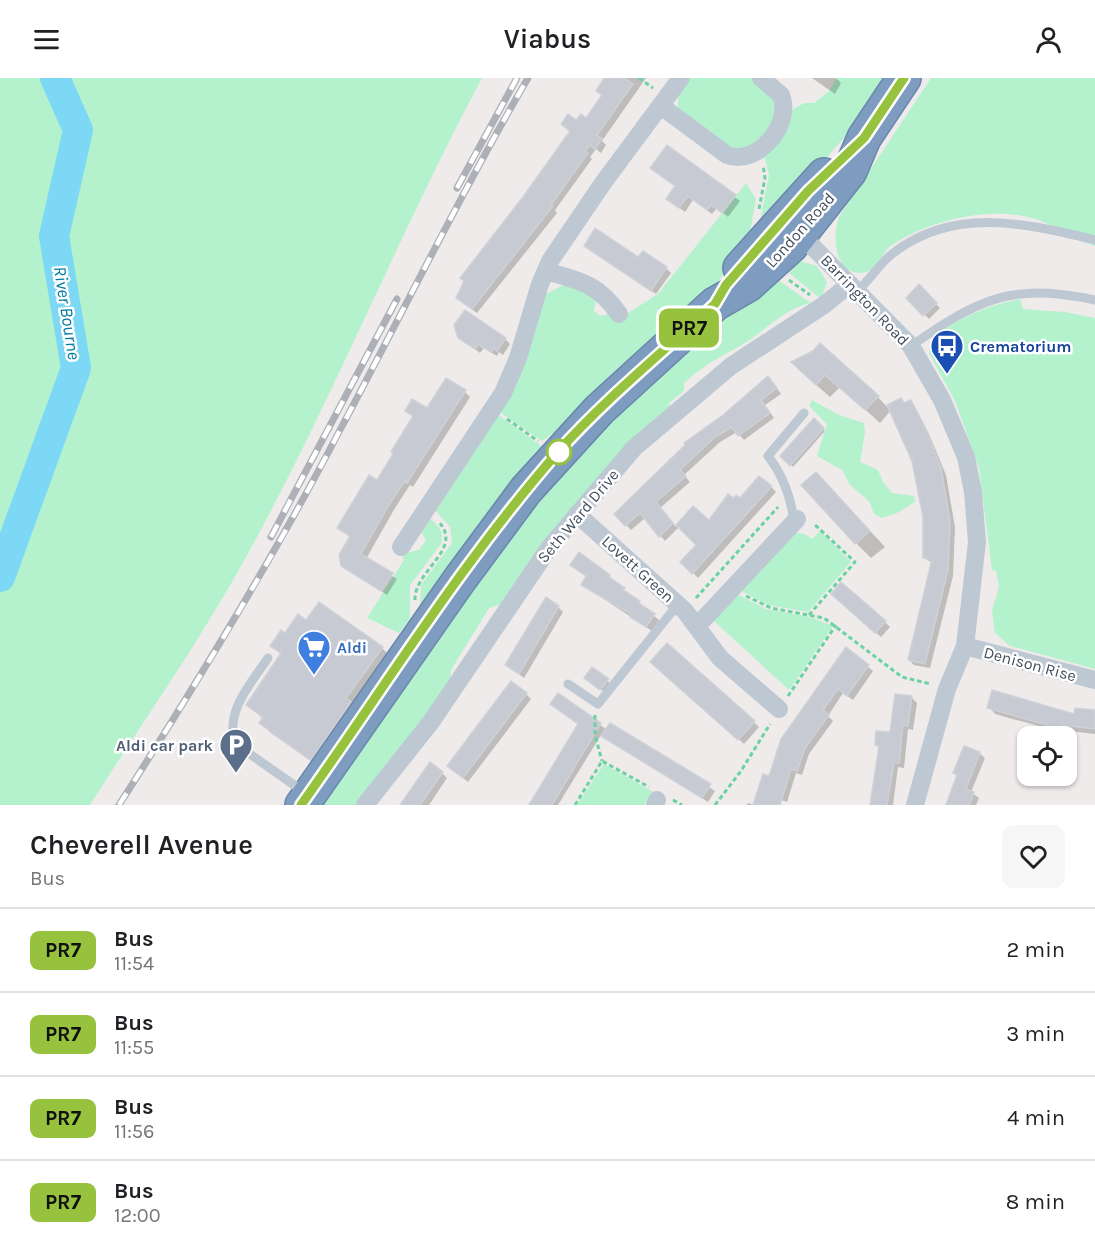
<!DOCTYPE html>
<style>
:root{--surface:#fff;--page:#f6f6f6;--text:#202124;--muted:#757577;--line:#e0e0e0}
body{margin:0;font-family:Karla,sans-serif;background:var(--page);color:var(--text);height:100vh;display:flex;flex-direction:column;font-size:22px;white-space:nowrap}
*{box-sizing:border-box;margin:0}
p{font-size:20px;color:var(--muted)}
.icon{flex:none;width:33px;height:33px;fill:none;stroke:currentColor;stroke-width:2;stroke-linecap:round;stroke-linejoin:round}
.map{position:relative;height:727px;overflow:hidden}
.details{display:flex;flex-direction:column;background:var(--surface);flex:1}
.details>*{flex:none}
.badge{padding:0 12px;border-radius:9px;font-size:21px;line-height:39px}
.fabs{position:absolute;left:1017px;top:648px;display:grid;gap:12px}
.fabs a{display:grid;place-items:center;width:60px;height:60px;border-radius:12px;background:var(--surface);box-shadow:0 2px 4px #0004;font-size:30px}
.map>.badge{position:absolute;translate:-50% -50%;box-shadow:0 0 0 3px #fff}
.round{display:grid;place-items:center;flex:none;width:63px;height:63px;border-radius:12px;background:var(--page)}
.overview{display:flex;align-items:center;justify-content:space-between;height:102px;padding:0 30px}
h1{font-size:28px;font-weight:600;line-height:45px}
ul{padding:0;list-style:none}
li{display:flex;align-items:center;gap:18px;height:84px;padding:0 30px;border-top:2px solid var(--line)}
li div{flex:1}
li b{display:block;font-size:22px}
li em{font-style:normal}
li .badge{min-width:66px;font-weight:700;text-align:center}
header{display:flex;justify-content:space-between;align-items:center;height:78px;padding:0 30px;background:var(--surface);font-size:27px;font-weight:600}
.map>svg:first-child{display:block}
.green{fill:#b4f2cd}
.shadow{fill:#0003}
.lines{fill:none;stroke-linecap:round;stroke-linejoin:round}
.river{stroke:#7cd8f4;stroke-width:30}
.building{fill:#c7cad2;stroke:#cfd1d8;stroke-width:1.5}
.highway-casing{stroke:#6987ac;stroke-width:36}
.path{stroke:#69d3a1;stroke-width:3;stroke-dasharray:4.5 3;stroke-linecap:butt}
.lane{stroke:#bdc8d3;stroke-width:9}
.street{stroke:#bdc8d3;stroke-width:18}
.highway{stroke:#7e9cc0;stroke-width:33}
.rail-casing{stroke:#adb0b7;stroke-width:7}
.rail{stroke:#fff;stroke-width:4.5;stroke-dasharray:14;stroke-linecap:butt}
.line-casing{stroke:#fff;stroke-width:14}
.line{stroke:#96c23e;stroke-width:9}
.stop-dot{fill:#fff;stroke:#96c23e;stroke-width:3}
.labels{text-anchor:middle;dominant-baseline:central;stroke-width:5;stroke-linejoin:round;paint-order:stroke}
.street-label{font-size:16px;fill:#424e5b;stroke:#fff}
.transit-label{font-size:16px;font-weight:bold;fill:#164399;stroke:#fff;text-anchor:start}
.shop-label{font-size:16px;font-weight:bold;fill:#366cbe;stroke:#fff;text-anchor:start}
.service-label{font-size:16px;font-weight:bold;fill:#4e5e75;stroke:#fff;text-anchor:end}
.water-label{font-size:18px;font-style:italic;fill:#027ba0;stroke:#fff}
</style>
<header><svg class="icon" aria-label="menu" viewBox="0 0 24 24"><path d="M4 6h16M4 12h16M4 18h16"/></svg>Viabus<svg class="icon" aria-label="person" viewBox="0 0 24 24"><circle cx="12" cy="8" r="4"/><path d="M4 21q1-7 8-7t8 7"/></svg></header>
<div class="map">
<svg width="1095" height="727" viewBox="0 0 1095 727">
<rect width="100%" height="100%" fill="#efebeb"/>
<g class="green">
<path d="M0 0H482C395 163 327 336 236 497 191 576 138 651 90 727H0Z"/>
<polygon points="687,0 753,0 777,23 774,44 750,72 728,69 678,30 678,14"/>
<path d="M837 0H891C852 55 808 101 759 148L769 97 764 77 790 33 804 25H814L829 13Z"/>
<path d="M931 0H1095V168C1073 160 1050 144 1028 139 985 129 928 143 892 167 880 175 877 195 860 195 834 195 832 156 839 139Z"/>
<polygon points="746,105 756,121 750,154 751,167 671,254 592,328 542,363 498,333 546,216 565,206 596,219 594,233 600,238 609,236 617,242 658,216"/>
<polygon points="797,182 817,188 827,204 821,221 789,195 793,191 789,184"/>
<path d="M778 202 811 225C785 230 765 253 743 266 721 279 703 287 684 305V313L669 325 672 330 501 526 489 530 451 592 450 605 358 727H322L531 426 591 361 730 233Z"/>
<path d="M1020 221 1023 231 1065 234 1095 240V591L1010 568 995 555 992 532 999 509 996 493 992 492 979 390 955 323 929 275 932 260C959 239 987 228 1020 221Z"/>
<polygon points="812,322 839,337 864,345 865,354 860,384 878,392 883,404 892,415 914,418 915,424 897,435 882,440 874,436 869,423 850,407 842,392 817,378 827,346 809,328"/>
<polygon points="497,336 544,370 420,533 421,507 452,465 450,449 434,431"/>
<path d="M428 439C438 447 445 453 441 466L410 507V540L399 555 367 540 404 482 402 480 405 475 419 472 426 462 421 454Z"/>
<polygon points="820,453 851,484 808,534 768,527 740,512 796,455 805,456 812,461"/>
<polygon points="737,516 766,531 810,539 833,548 789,612 713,542"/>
<polygon points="604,686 653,714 644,727 577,727"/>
</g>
<g class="shadow">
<polygon points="607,0 646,0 602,63 606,67 601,75 596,71 590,79 592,81 555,132 557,135 477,235 463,225 525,120 571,54 563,46 586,42 603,18 598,13"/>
<polygon points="812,0 836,0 841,5 835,16"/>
<polygon points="667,69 740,123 728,139 717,130 712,136 693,122 685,134 668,121 676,109 652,90"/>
<polygon points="591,172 639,181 666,190 671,195 656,216"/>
<polygon points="919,209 940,230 929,241 908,220"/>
<polygon points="459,259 505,261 510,266 503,277 499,274 497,278 484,270 480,275"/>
<polygon points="814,275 878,319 887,329 901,322 906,326 911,323 929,356 946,397 955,449 953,498 930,590 914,587 909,582 933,485 924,480 925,438 914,383 891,332 880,345 840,309 830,319 806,298"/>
<polygon points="773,305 781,316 765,327 774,340 744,362 737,354 720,364 684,397 690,404 660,430 676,449 693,430 709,445 734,422 771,409 776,414 698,500 682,484 698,467 679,449 665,463 645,440 631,452 616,436"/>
<polygon points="465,314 470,319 413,409 410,407 395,430 366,481 397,501 387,517 342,487 351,459 339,450 378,404 414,339 407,333 427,332"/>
<polygon points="814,343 825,353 793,389 782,378"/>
<polygon points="832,412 885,469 871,480 856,465"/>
<polygon points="579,476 659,542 652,553 583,507 588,499 572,487"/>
<polygon points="838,521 885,544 890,549 881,559"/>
<polygon points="319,526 382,570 393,581 322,691 271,655 260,645 263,641 248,626 282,577 272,567 306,544"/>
<polygon points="558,529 563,534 524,600 507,587"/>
<polygon points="667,567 759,649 744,666 657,589"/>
<polygon points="846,571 873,593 853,622 843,615 828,638 833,643 809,676 802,697 796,695 787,724 781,722 779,727 747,727 748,725 755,727"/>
<polygon points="592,591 610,605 603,613 588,602"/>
<polygon points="526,616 531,621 468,704 454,693"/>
<polygon points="558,617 607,652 611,647 715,713 708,724 601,657 558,727 529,727 580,646"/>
<polygon points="912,620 917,625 913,652 908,651 904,690 898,689 893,727 871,727 880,671 876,667 891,656"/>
<polygon points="989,629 1075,638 1095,634 1095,656 1068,653 1067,656 995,636"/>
<polygon points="979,675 985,680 971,714 979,720 976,727 947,727"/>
<polygon points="442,695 447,700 429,727 402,727"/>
</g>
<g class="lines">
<polyline class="river" points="0,499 76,290 54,158 78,52 55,0"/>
</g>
<g class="building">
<polygon points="604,0 624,0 633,6 597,57 602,61 595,71 590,67 585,73 588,75 551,127 553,128 472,231 456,220 464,203 460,200 523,119 570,53 561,46 568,36 576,42 581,36 586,40 602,17 596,13"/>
<polygon points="667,67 736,117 722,135 711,127 707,132 688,118 679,130 666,121 675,108 650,90"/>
<polygon points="595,150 638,179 643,173 667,189 651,213 584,168"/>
<polygon points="919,206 937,225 923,238 906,220"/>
<polygon points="465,232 506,260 497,273 494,270 491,274 478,266 475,271 458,260 454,247"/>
<polygon points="820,265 879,318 865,332 825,297 816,307 791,284 813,273"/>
<polygon points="768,298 777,310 761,322 770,335 738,358 732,349 715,359 680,392 686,398 656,424 673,445 659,459 640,435 625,448 614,436 685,367 684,365 723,337"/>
<polygon points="446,300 466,312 407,405 405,403 390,425 361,476 393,495 381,513 341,488 339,477 350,458 337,450 369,397 377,402 393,376 391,374 413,338 405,333 412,321 427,330"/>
<polygon points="901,320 904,325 911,322 925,349 941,390 950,443 948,492 925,586 908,582 932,481 923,480 923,439 912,383 887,327"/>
<polygon points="814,340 824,350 790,388 780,378"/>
<polygon points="816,394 870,453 855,466 801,407"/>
<polygon points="759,398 772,408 692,496 680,484 696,467 676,447 693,428 709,442 728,416 734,420 736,417 740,420"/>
<polygon points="579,474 610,497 609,499 625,510 623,512 640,523 639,525 655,536 646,549 630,539 631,536 581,507 586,498 570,487"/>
<polygon points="841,504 886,543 875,555 831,516"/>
<polygon points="546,519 559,528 519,596 505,587"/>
<polygon points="319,524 383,569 346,620 351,624 311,682 259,645 263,639 246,627 281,575 270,568 281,552 285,555 298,536 306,542"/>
<polygon points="667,565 755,643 738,662 650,584"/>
<polygon points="846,569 869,587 847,618 838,611 823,632 829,637 805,670 797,693 791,691 780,727 753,727 763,696 769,698 781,661"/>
<polygon points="592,589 609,601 600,612 584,600"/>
<polygon points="511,603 527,615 463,700 447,688"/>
<polygon points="992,612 1074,636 1075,630 1095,632 1095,651 1062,647 1061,651 987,630"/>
<polygon points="558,615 601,645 552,727 529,727 578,646 550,626"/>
<polygon points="895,616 912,618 908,648 903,647 899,685 894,685 887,727 870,727 879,668 875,667 876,653 890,654"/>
<polygon points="610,645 711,706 702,720 601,658"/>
<polygon points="964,668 980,674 966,711 974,714 969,727 946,727 957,697 953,695"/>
<polygon points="430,684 443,694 420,727 400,727"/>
</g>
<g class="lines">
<g class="highway-casing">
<g id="highway">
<polyline points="740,190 824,97"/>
<polyline points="302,727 460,501 526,412 599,332 715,226 748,207 791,168 850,93 864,60 904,0"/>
</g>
</g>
<g class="path">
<polyline points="639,0 653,10"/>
<polyline points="759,131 765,100 763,87"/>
<polyline points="789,202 810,217"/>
<polyline points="507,341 538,363"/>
<polyline points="746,518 771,530 824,540 902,599 931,606"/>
<polyline points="696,520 778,429"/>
<path d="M415 522C414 492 465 471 438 443"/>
<polyline points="809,537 855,484 813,445"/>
<polyline points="788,618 836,547"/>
<polyline points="595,637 595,657 602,683"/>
<polyline points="673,722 682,727"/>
<polyline points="575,727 602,683 649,709"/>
<polyline points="715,727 741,693 770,646"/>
</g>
<g class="lane">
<path d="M857 213C870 202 879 186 892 176 953 128 1026 145 1095 162"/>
<path d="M911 268C979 221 1011 204 1095 222"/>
<path d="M794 444C791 420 783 397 768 378L804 335"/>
<path d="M268 580C252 604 222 636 237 667L304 714"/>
<polyline points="568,606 598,626 678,526"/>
</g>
<g class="street">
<path d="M661 28 727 77C757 89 793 46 781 17L761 0"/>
<polyline points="796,152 911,268 942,322 966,379 973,414 977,464 965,568 947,611 915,727"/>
<path d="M546 193C580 203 597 205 619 236"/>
<polyline points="577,436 685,533 720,580 779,631"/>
<polyline points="401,469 503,315 518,280 540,206 550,183 603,105 681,0"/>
<polyline points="698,547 797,441"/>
<polyline points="965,568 1095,602"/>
<polyline points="365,727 431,644 549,470 634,370 731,288 824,227 850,206"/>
<polyline points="655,727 657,722"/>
</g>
<use href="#highway" class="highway"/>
<g class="rail-casing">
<g id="rail">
<polyline points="457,110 517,0"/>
<polyline points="271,459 397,221"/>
<path d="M119 727C197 605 273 481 340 352 403 234 461 115 528 0"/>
</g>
</g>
<use href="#rail" class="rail"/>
</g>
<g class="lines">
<g class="line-casing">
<path id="line" d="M301 727C385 609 462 484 557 375 605 321 662 275 715 226L726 207 808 113 864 60 904 0"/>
</g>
<use href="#line" class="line"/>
</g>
<defs>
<g id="bus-pin" transform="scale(1.725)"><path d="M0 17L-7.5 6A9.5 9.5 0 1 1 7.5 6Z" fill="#1a4fb4" stroke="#fff"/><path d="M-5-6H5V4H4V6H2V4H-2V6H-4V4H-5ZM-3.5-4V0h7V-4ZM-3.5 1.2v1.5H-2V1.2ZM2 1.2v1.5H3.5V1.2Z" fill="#fff"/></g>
<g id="supermarket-pin" transform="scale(1.725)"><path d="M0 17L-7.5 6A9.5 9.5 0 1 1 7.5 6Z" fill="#3f7fe0" stroke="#fff"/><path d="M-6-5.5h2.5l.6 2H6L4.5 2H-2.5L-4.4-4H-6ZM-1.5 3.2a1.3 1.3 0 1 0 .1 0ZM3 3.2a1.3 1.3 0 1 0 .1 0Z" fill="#fff"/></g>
<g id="parking-pin" transform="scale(1.725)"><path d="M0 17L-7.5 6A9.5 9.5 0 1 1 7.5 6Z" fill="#5c6f8a" stroke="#fff"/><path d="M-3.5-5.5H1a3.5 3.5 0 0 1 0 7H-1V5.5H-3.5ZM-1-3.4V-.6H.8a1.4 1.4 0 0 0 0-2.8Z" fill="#fff"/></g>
</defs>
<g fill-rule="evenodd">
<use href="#bus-pin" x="947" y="268"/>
<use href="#supermarket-pin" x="314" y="569"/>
<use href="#parking-pin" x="236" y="667"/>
</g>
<circle class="stop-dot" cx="559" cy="374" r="12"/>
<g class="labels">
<g class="street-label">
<text transform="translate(800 152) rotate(-48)">London Road</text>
<text transform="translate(865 222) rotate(46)">Barrington Road</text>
<text transform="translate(578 438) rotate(-50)">Seth Ward Drive</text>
<text transform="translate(638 491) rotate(42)">Lovett Green</text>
<text transform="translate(1030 586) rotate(15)">Denison Rise</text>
</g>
<g class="transit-label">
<text x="970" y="268">Crematorium</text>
</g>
<g class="shop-label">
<text x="337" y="569">Aldi</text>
</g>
<g class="service-label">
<text x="213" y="667">Aldi car park</text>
</g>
<g class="water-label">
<text transform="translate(67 235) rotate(81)">River Bourne</text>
</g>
</g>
</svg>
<div class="fabs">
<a><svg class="icon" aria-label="locate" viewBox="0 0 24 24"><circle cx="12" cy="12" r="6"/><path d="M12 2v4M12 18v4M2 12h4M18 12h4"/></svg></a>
</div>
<b class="badge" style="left:689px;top:250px;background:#96c23e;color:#111">PR7</b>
</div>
<section class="details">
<div class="overview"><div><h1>Cheverell Avenue</h1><p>Bus</p></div><a class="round"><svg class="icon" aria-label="heart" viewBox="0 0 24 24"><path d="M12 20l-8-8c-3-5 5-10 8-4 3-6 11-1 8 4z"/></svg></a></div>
<ul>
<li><span class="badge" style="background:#96c23e;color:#111">PR7</span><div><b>Bus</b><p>11:54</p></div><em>2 min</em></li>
<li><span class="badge" style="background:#96c23e;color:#111">PR7</span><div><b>Bus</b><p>11:55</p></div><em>3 min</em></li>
<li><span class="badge" style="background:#96c23e;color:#111">PR7</span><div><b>Bus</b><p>11:56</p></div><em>4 min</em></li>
<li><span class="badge" style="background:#96c23e;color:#111">PR7</span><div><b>Bus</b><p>12:00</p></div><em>8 min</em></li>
</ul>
</section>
